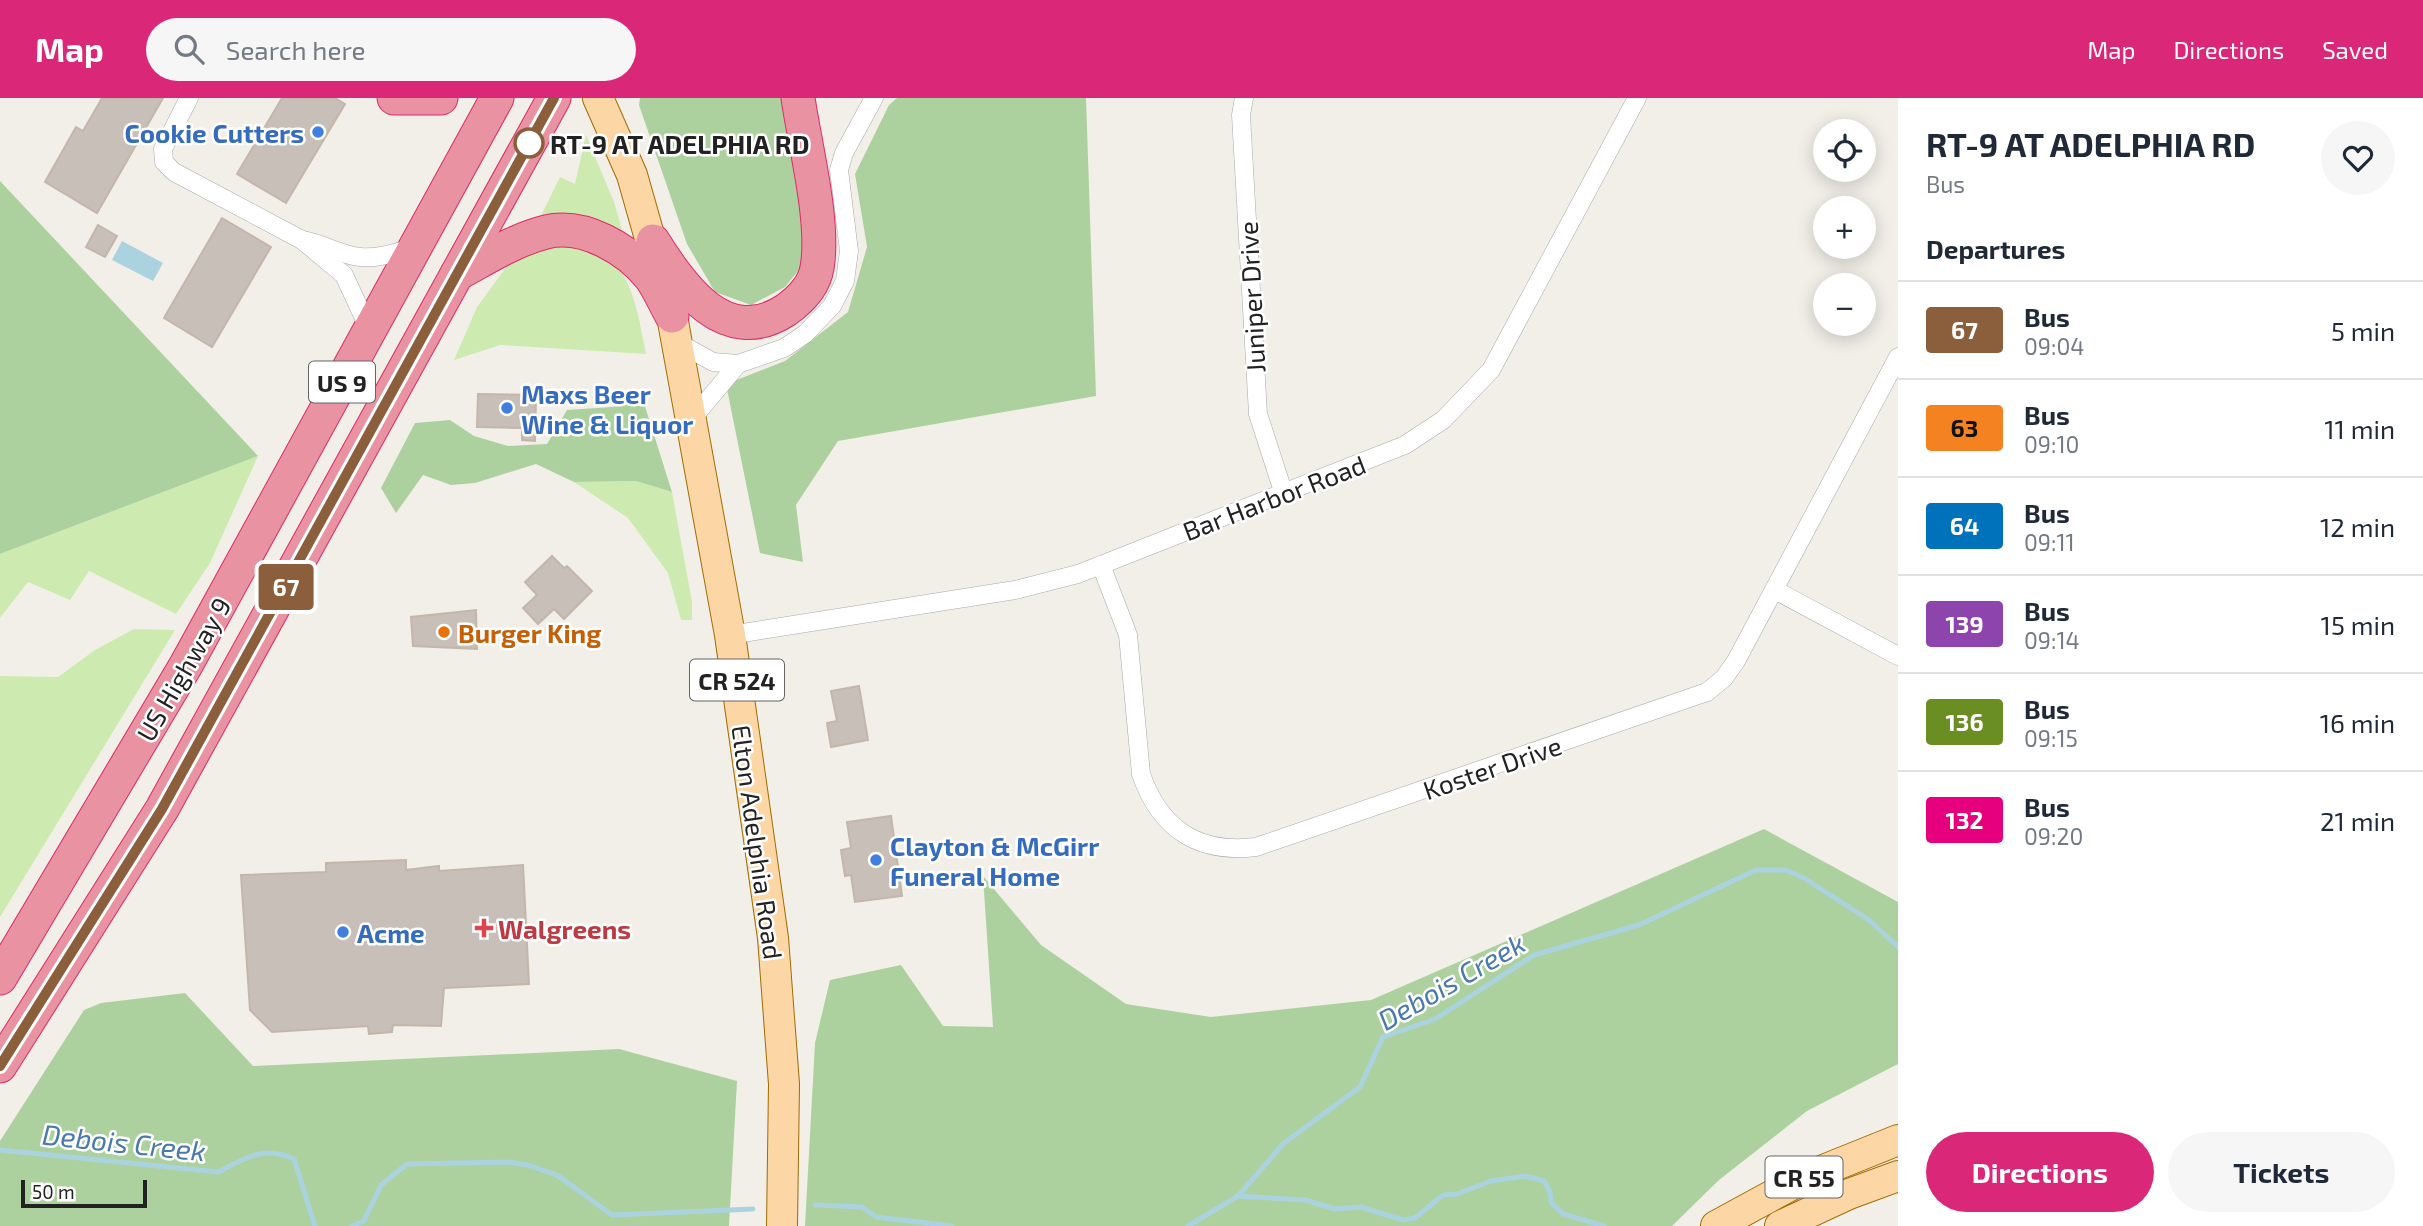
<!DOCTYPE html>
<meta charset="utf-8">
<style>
:root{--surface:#fff;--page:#f6f6f7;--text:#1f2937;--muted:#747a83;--line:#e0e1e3;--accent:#db2777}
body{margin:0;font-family:"Exo 2",sans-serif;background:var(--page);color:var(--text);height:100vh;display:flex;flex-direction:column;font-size:26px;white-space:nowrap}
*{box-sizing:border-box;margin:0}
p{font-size:23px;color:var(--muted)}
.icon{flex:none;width:38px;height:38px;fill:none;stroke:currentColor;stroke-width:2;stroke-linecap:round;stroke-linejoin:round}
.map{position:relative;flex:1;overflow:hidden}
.sheet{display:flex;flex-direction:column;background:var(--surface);width:525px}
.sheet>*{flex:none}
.badge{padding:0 14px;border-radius:5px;font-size:24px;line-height:46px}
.buttons{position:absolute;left:1813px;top:21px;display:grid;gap:14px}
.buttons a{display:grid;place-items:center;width:63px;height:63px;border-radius:50%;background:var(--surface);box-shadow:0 4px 18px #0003;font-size:35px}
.scale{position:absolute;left:21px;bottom:18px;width:126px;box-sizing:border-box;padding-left:7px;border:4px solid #222;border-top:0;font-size:19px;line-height:24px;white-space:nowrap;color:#222;-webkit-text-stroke:5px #fff;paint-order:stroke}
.map>.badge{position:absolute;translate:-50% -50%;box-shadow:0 0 0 4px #fff}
h2{padding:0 28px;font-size:26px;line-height:63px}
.round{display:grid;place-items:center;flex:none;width:74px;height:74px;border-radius:37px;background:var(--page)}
.overview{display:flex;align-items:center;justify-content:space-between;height:119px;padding:0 28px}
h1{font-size:33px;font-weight:700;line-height:52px}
.cta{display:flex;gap:14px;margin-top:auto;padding:14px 28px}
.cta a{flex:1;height:80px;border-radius:42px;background:var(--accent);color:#fff;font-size:28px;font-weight:700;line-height:80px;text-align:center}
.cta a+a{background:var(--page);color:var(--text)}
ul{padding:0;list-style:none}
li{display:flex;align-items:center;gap:21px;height:98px;padding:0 28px;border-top:2px solid var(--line)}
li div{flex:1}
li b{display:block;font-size:26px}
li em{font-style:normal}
li .badge{min-width:77px;font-weight:700;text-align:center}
header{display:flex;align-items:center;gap:42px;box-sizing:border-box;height:98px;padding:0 35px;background:var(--accent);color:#fff}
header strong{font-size:33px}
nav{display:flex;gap:38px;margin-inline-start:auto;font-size:24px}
.search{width:490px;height:63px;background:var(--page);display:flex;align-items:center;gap:18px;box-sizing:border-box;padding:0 24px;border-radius:38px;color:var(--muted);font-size:26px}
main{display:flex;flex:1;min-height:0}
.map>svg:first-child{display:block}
.grass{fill:#cdebb0}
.forest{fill:#add19e}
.water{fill:#aad3df}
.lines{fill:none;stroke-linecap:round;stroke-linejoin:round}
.stream{stroke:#aad3df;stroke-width:5}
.building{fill:#c7bfb8;stroke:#c4b6ab;stroke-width:2}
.street-casing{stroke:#a9a9a9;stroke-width:19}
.primary-casing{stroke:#a06b00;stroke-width:32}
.highway-casing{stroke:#dc2a67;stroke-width:35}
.street{stroke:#fff;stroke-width:18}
.primary{stroke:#fcd6a4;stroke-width:30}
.highway{stroke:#e892a2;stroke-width:33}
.line-casing{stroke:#fff;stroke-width:16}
.line{stroke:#8b5e3c;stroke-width:10}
.shop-dot{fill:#3f7fe0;stroke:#fff;stroke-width:2.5}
.stop-dot{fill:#fff;stroke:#8b5e3c;stroke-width:3.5}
.food-dot{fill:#e8710a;stroke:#fff;stroke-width:2.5}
.health-dot{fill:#e0444e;stroke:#fff;stroke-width:2.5}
.labels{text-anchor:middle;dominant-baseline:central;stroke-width:5;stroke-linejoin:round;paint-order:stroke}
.shield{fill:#fff;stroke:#646464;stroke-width:2}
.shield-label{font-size:24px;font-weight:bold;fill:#222}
.shop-label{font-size:26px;font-weight:bold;fill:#366cbe;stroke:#fff;text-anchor:start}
.stop-label{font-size:26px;font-weight:bold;fill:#222;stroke:#fff;text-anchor:start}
.street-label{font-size:26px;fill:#222;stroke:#fff}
.food-label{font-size:26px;font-weight:bold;fill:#c56008;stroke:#fff;text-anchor:start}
.health-label{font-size:26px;font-weight:bold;fill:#be3a42;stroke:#fff;text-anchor:start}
.water-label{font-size:28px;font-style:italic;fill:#4a7aab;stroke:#fff}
</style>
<header>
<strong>Map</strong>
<div class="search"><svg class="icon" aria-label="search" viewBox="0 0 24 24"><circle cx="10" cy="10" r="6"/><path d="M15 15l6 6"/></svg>Search here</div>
<nav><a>Map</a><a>Directions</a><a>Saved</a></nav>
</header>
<main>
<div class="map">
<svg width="1898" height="1128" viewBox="0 0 1898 1128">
<rect width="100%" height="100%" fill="#f2efe9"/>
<g class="grass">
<polygon points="586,37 614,104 625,142 540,120 560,79 575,86"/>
<path d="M550 141C562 142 578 141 588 145 632 163 638 216 646 256L500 247 454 262 477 209 510 164Z"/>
<polygon points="258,358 210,465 176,516 89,473 70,502 28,484 0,520 0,456"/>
<polygon points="636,383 672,394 692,504 692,522 681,522 668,475 628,420 574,384"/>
<polygon points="134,531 175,532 0,819 0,578 58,579 95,552"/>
</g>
<g class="forest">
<polygon points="640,0 785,0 810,158 785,189 751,207 715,194 687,146 639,7"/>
<polygon points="897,0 1086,0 1096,298 838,343 796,407 803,464 760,455 726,286 785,263 848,214 867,149 855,76 889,7"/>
<polygon points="0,83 258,358 0,456"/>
<polygon points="643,302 672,394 636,383 574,384 536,366 475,385 451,387 423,377 396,415 381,390 415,325 450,322 474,338 508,348 547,346 567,312 612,309"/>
<polygon points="1764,731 1898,804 1898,966 1807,1013 1719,1082 1672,1128 805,1128 815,945 830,882 901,867 943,928 993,929 983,778 1041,847 1126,906 1211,919 1371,902"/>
<polygon points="185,895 253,968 619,951 737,983 729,1128 0,1128 0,1043 84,912 101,905"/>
</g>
<polygon class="water" points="122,143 163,165 153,183 112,162"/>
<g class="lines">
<g class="stream">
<path d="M0 1052 218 1074C246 1060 263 1047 294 1061L315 1128"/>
<polyline points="1238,1098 1305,1102 1335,1111 1361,1109 1403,1122 1415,1120 1443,1097 1457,1096 1491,1083 1525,1078 1544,1083 1550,1094 1551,1104 1563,1116 1604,1128"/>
<polyline points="815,1107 862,1109 876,1119 952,1128"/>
<polyline points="352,1128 364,1123 381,1087 407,1066 508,1064 528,1067 557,1077 612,1117 753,1111"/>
<polyline points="1188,1128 1238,1098 1284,1045 1360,989 1383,939 1435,921 1534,857 1639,827 1756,772 1786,772 1804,780 1869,822 1898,849"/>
</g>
</g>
<g class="building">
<polygon points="102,0 163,0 97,115 45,84 76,29 83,33"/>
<polygon points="282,0 335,0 345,6 286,105 237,76"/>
<polygon points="222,120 271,149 212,249 164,220"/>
<polygon points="98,127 117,138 105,159 86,149"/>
<polygon points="478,296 536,297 535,343 522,342 522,330 477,329"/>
<polygon points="552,458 564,470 567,468 592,493 564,521 554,511 538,526 523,510 537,497 525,484"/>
<polygon points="476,512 477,551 413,548 411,519"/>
<polygon points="859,588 868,642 831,649 827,625 837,623 831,593"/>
<polygon points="891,718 902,798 855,804 851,777 845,778 841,752 851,750 847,724"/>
<polygon points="406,762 406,772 439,768 439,773 523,767 529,886 444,890 441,928 393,927 392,934 369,936 368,928 272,934 250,912 241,777 326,774 326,765"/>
</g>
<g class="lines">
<g class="street-casing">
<g id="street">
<path d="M189 0 163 51 164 64 174 74 302 142C322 145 340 157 360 159 379 161 397 154 415 149"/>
<polyline points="1244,0 1241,17 1258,316 1283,393"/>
<polyline points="302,142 344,177 370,233"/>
<polyline points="677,244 713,264 738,266"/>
<polyline points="692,321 738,266 784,250 805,236 832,208 845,183 849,153 839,72 844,55 874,0"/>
<path d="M1101 467 1128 537 1141 676C1160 731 1198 756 1256 749L1707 594 1724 580 1736 563 1898 259"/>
<polyline points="1775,492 1898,558"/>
<polyline points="730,537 1015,492 1078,476 1405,347 1443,322 1491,272 1637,0"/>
</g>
</g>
<g class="primary-casing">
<g id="primary">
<polyline points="598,0 632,77 672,218 730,537 773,840 784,986 782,1128"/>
<polyline points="1716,1128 1806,1079 1898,1042"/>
<polyline points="1780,1128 1849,1096 1898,1078"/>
</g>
</g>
<g class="highway-casing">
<g id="highway">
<polyline points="394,0 441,0"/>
<path d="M653 143C681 188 725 252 786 212 800 202 814 188 817 170 825 124 805 48 798 0"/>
<path d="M457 176C485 161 514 142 546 134 584 125 628 151 651 180 659 191 665 206 672 218"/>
<polyline points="0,880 186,567 497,0"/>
<polyline points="0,968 162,711 554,0"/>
</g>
</g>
<use href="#street" class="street"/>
<use href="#primary" class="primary"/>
<use href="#highway" class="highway"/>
</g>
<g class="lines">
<g class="line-casing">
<polyline id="line" points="0,968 162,711 554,0"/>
</g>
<use href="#line" class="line"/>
</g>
<g class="shop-dot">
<circle cx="318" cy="34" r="7"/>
<circle cx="507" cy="310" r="7"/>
<circle cx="876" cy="762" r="7"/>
<circle cx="343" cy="834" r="7"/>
</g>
<circle class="stop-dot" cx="529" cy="45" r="14"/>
<circle class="food-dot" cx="444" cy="534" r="7"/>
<path class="health-dot" d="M480.5 819.5h7v7h7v7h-7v7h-7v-7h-7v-7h7z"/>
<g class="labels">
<g class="shield">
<rect x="309" y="263.5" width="66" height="41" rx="5"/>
<rect x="690" y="561.5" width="94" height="41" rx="5"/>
<rect x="1765.5" y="1058.5" width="77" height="41" rx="5"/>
</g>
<g class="shield-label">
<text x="342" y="284">US 9</text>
<text x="737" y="582">CR 524</text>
<text x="1804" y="1079">CR 55</text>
</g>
<g class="shop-label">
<text x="304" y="34" text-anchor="end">Cookie Cutters</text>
<text x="521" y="295">Maxs Beer<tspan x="521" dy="30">Wine &amp; Liquor</tspan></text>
<text x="890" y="747">Clayton &amp; McGirr<tspan x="890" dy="30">Funeral Home</tspan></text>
<text x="357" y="834">Acme</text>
</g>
<g class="stop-label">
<text x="550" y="45">RT-9 AT ADELPHIA RD</text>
</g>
<g class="street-label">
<text transform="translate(1251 199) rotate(-93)">Juniper Drive</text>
<text transform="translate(1274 399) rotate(-21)">Bar Harbor Road</text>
<text transform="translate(183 571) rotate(-60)">US Highway 9</text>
<text transform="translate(1492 669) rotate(-19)">Koster Drive</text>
<text transform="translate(758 744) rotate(82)">Elton Adelphia Road</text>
</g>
<g class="food-label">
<text x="458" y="534">Burger King</text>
</g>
<g class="health-label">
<text x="498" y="830">Walgreens</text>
</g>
<g class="water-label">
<text transform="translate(1451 883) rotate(-30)">Debois Creek</text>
<text transform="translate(124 1044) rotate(6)">Debois Creek</text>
</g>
</g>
</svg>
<div class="buttons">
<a><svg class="icon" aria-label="locate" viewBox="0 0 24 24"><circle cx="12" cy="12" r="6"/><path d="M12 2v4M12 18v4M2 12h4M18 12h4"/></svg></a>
<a>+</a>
<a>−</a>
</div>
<div class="scale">50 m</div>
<b class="badge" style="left:286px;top:489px;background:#8b5e3c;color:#fff">67</b>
</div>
<section class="sheet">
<div class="overview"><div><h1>RT-9 AT ADELPHIA RD</h1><p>Bus</p></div><a class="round"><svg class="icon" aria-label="heart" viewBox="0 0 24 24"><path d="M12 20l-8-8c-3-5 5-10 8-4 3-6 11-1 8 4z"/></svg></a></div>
<h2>Departures</h2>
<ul>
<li><span class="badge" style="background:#8b5e3c;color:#fff">67</span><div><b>Bus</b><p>09:04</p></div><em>5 min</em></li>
<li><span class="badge" style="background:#f58220;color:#111">63</span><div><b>Bus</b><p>09:10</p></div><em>11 min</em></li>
<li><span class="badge" style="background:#0072bc;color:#fff">64</span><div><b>Bus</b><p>09:11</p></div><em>12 min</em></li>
<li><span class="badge" style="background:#8e44ad;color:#fff">139</span><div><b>Bus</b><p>09:14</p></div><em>15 min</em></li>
<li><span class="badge" style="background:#6b8e23;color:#fff">136</span><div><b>Bus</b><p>09:15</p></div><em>16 min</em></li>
<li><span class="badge" style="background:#e6007e;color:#fff">132</span><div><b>Bus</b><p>09:20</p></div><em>21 min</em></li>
</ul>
<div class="cta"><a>Directions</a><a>Tickets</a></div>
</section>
</main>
